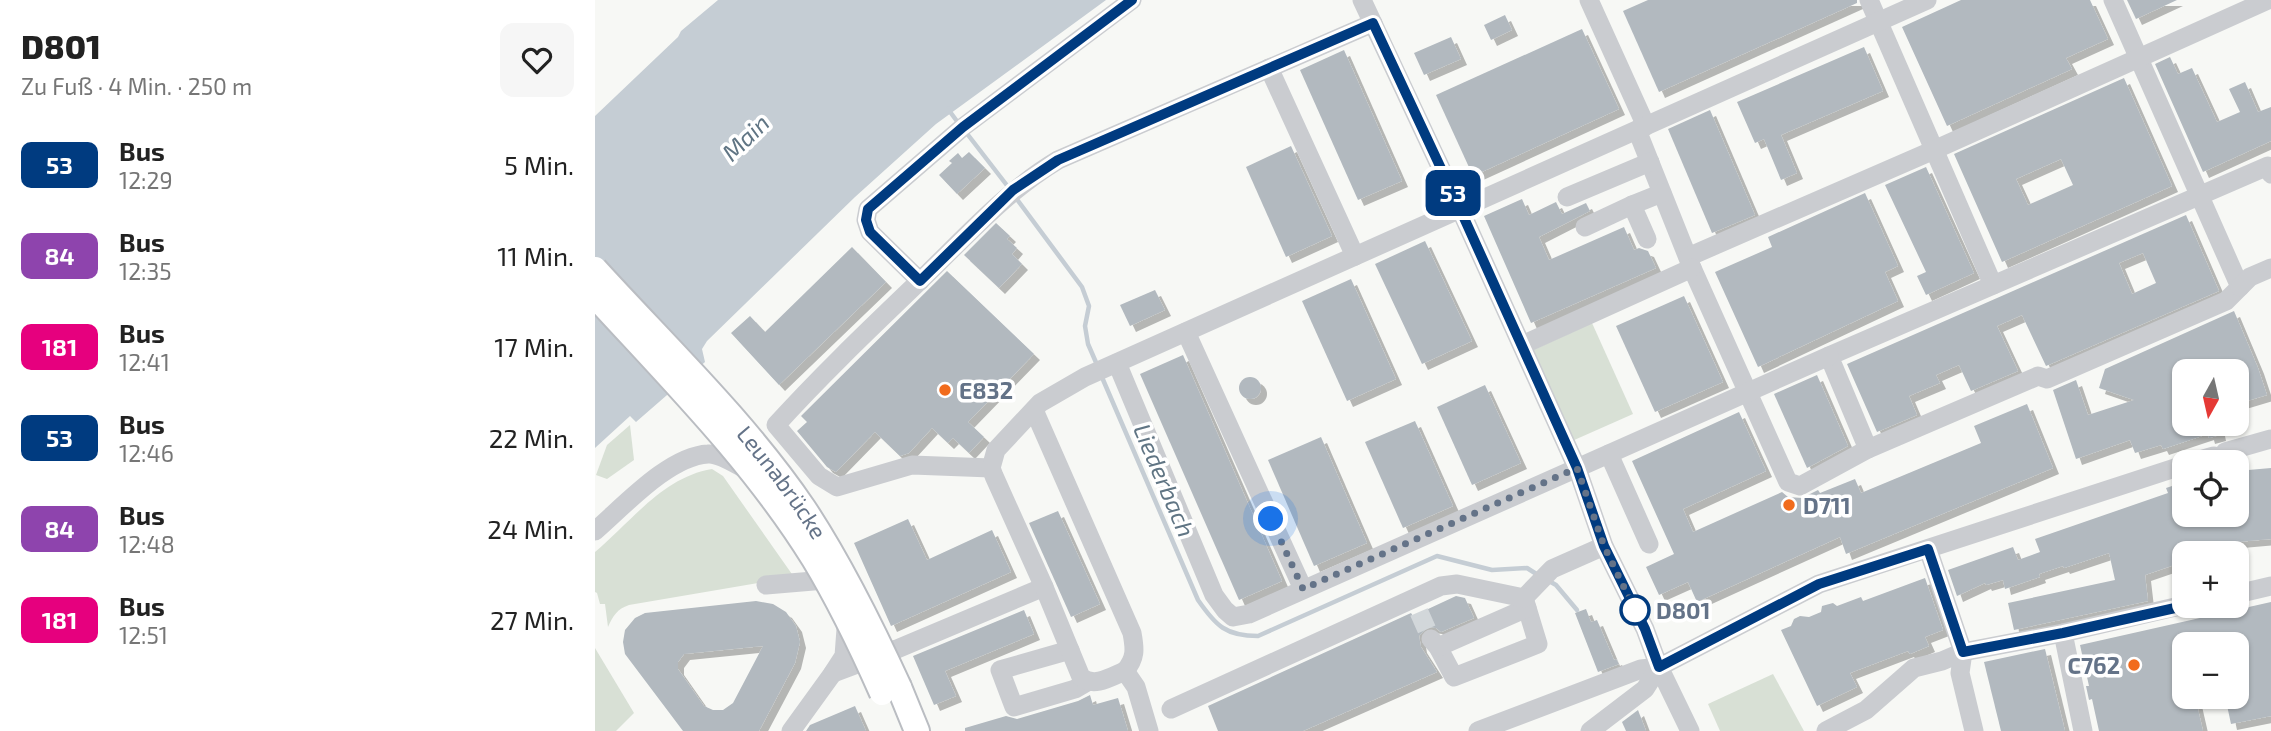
<!DOCTYPE html>
<html lang="de">
<meta charset="utf-8">
<style>
:root{--surface:#fff;--page:#f6f6f6;--text:#222;--muted:#767676}
body{margin:0;font-family:"Exo 2",sans-serif;background:var(--page);color:var(--text);height:100vh;display:flex;flex-direction:column;font-size:26px;white-space:nowrap}
*{box-sizing:border-box;margin:0}
p{font-size:23px;color:var(--muted)}
.icon{flex:none;width:38px;height:38px;fill:none;stroke:currentColor;stroke-width:2;stroke-linecap:round;stroke-linejoin:round}
.map{position:relative;flex:1;overflow:hidden}
.side{display:flex;flex-direction:column;background:var(--surface);width:595px}
.side>*{flex:none}
.badge{padding:0 14px;border-radius:10px;font-size:24px;line-height:46px}
.needle{width:46px;rotate:188deg}
.controls{position:absolute;left:1577px;top:359px;display:grid;gap:14px}
.controls a{display:grid;place-items:center;width:77px;height:77px;border-radius:14px;background:var(--surface);box-shadow:0 2px 5px #0004;font-size:35px}
.you{position:absolute;width:35px;height:35px;margin:-18px;border:5px solid #fff;border-radius:50%;background:#1a73e8;box-shadow:0 0 0 10px #1a73e833}
.map>.badge{position:absolute;translate:-50% -50%;box-shadow:0 0 0 4px #fff}
.round{display:grid;place-items:center;flex:none;width:74px;height:74px;border-radius:14px;background:var(--page)}
.overview{display:flex;align-items:center;justify-content:space-between;height:119px;padding:0 21px}
h1{font-size:33px;font-weight:800;line-height:52px}
ul{padding:0;list-style:none}
li{display:flex;align-items:center;gap:21px;height:91px;padding:0 21px}
li div{flex:1}
li b{display:block;font-size:26px}
li em{font-style:normal}
li .badge{min-width:77px;font-weight:700;text-align:center}
main{display:flex;flex:1;min-height:0}
.map>svg:first-child{display:block}
.green{fill:#d8e0d5}
.water{fill:#c5cdd4}
.lines{fill:none;stroke-linecap:round;stroke-linejoin:round}
.stream{stroke:#c5cdd4;stroke-width:4.5}
.building{fill:#b2b9bf;fill-rule:evenodd;filter:url(#shadow)}
.minor-tunnel{stroke:#d2d7da;stroke-width:19;stroke-dasharray:19 10;stroke-linecap:butt}
.major-casing{stroke:#babdc2;stroke-width:28}
.minor{stroke:#caccd0;stroke-width:19}
.major{stroke:#fff;stroke-width:24}
.major-bridge-casing{stroke:#babdc2;stroke-width:28;stroke-linecap:butt}
.major-bridge{stroke:#fff;stroke-width:24}
.line-casing{stroke:#fff;stroke-width:16}
.line{stroke:#003b80;stroke-width:10}
.walk{stroke:#647388;stroke-width:7;stroke-dasharray:0 12.6}
.poi-dot{fill:#f16b1c;stroke:#fff;stroke-width:2.5}
.stop-dot{fill:#fff;stroke:#003b80;stroke-width:3.5}
.labels{text-anchor:middle;dominant-baseline:central;stroke-width:7;stroke-linejoin:round;paint-order:stroke}
.poi-label{font-size:23px;font-weight:bold;fill:#647388;stroke:#fff;text-anchor:start}
.street-label{font-size:23px;fill:#647388;stroke:#fff}
.stop-label{font-size:23px;font-weight:bold;fill:#647388;stroke:#fff;text-anchor:start}
.water-label{font-size:24px;font-style:italic;fill:#607584;stroke:#fff}
</style>
<main>
<section class="side">
<div class="overview"><div><h1>D801</h1><p>Zu Fuß · 4 Min. · 250 m</p></div><a class="round"><svg class="icon" aria-label="heart" viewBox="0 0 24 24"><path d="M12 20l-8-8c-3-5 5-10 8-4 3-6 11-1 8 4z"/></svg></a></div>
<ul>
<li><span class="badge" style="background:#003b80;color:#fff">53</span><div><b>Bus</b><p>12:29</p></div><em>5 Min.</em></li>
<li><span class="badge" style="background:#8e44ad;color:#fff">84</span><div><b>Bus</b><p>12:35</p></div><em>11 Min.</em></li>
<li><span class="badge" style="background:#e6007e;color:#fff">181</span><div><b>Bus</b><p>12:41</p></div><em>17 Min.</em></li>
<li><span class="badge" style="background:#003b80;color:#fff">53</span><div><b>Bus</b><p>12:46</p></div><em>22 Min.</em></li>
<li><span class="badge" style="background:#8e44ad;color:#fff">84</span><div><b>Bus</b><p>12:48</p></div><em>24 Min.</em></li>
<li><span class="badge" style="background:#e6007e;color:#fff">181</span><div><b>Bus</b><p>12:51</p></div><em>27 Min.</em></li>
</ul>
</section>
<div class="map">
<svg width="1676" height="731" viewBox="0 0 1676 731">
<defs>
<filter id="shadow"><feDropShadow dx="6" dy="6" stdDeviation="0" flood-color="#0004"/></filter>
</defs>
<rect width="100%" height="100%" fill="#f7f8f5"/>
<g class="green">
<polygon points="997,323 1038,414 977,441 936,351"/>
<polygon points="35,425 39,460 12,479 1,475 12,445"/>
<path d="M117 469 128 476 199 577 34 605C22 609 18 616 13 627L10 604H5L2 593 0 592V552C36 522 68 477 117 469Z"/>
<polygon points="0,648 39,713 21,731 0,731"/>
<polygon points="1178,674 1209,731 1125,731 1113,704"/>
</g>
<polygon class="water" points="123,0 511,0 341,124 260,197 112,341 107,349 110,362 41,422 35,416 0,448 0,116 83,37 86,31"/>
<g class="lines">
<g class="stream">
<polyline points="353,109 364,124"/>
<polyline points="370,131 414,188"/>
<polyline points="421,198 487,287 494,306 490,326 493,344 503,367"/>
<path d="M506 375 603 600C621 626 631 636 663 636L842 556 897 570 932 568 943 575"/>
<polyline points="954,581 961,585 982,610"/>
</g>
</g>
<g class="building">
<polygon points="1053,0 1262,0 1262,3 1064,92 1028,11"/>
<polygon points="1366,0 1495,0 1513,39 1471,58 1477,69 1352,126 1307,27"/>
<polygon points="1532,0 1582,0 1541,19"/>
<polygon points="910,15 917,30 896,40 889,25"/>
<polygon points="987,29 1024,109 878,176 841,95"/>
<polygon points="856,37 866,59 829,75 819,53"/>
<polygon points="1269,47 1288,91 1186,135 1202,173 1186,180 1169,139 1160,143 1142,102"/>
<polygon points="749,50 807,181 763,200 705,70"/>
<polygon points="1575,57 1583,74 1597,68 1622,122 1645,112 1634,89 1650,82 1663,112 1676,107 1676,141 1608,172 1560,64"/>
<path d="M1529 78 1577 186 1407 262 1359 154ZM1466 159 1478 185 1433 205 1421 179Z"/>
<polygon points="1115,110 1160,215 1117,233 1073,129"/>
<polygon points="696,146 737,236 691,257 651,167"/>
<polygon points="374,152 390,168 362,194 344,175 357,163 354,161 363,153 367,158"/>
<polygon points="1331,167 1379,273 1331,295 1322,276 1331,272 1290,185"/>
<polygon points="1270,193 1303,266 1290,272 1303,301 1163,367 1120,272 1177,247 1173,237"/>
<polygon points="927,199 934,215 961,202 967,214 991,203 995,211 944,237 954,260 1029,227 1039,250 1044,248 1053,251 1061,268 936,323 889,216"/>
<path d="M1591 215 1624 291 1451 366 1427 315 1402 326 1423 371 1376 391 1364 365 1341 375 1345 383 1314 396 1322 415 1282 432 1252 364ZM1548 253 1561 283 1537 294 1524 263Z"/>
<polygon points="401,223 415,236 412,239 422,248 417,254 427,264 404,288 369,255"/>
<polygon points="830,241 877,341 827,364 780,264"/>
<polygon points="257,247 291,282 184,385 136,333 155,316 170,332"/>
<polygon points="352,271 439,354 373,422 389,437 374,453 358,438 353,443 337,428 314,453 305,456 280,432 241,472 232,467 202,431 212,422 206,416"/>
<polygon points="756,279 801,379 752,401 707,301"/>
<polygon points="560,290 570,310 535,326 525,305"/>
<polygon points="1089,296 1128,382 1060,412 1021,326"/>
<polygon points="1639,311 1663,368 1672,395 1642,404 1642,371 1589,371 1589,424 1637,424 1624,430 1625,435 1614,438 1613,434 1568,449 1566,445 1540,453 1535,440 1481,459 1458,390 1481,380 1493,415 1539,400 1504,388 1510,369"/>
<polygon points="588,355 687,581 644,600 545,374"/>
<polygon points="1222,375 1253,446 1212,468 1179,394"/>
<circle cx="655" cy="388" r="11"/>
<polygon points="890,385 926,463 877,485 842,407"/>
<polygon points="1432,404 1458,468 1251,554 1245,537 1102,602 1093,582 1064,595 1051,567 1079,554 1037,461 1144,412 1171,471 1088,509 1098,532 1187,492 1193,497 1207,498 1223,490 1225,493 1260,479 1266,493 1386,443 1379,426"/>
<polygon points="820,421 858,506 808,528 770,442"/>
<polygon points="726,437 772,543 719,566 673,460"/>
<polygon points="1676,468 1676,539 1642,542 1644,550 1635,553 1578,553 1582,564 1550,575 1553,601 1419,630 1413,603 1520,580 1514,553 1469,568 1468,566 1444,574 1445,577 1410,589 1408,580 1391,585 1390,583 1362,596 1353,570 1418,547 1423,560 1445,552 1440,539 1573,493 1571,488 1589,482 1589,514 1642,514 1642,471"/>
<polygon points="463,511 505,604 476,617 434,523"/>
<polygon points="313,519 332,560 397,530 416,572 296,626 259,543"/>
<polygon points="1330,578 1348,630 1330,637 1334,646 1315,654 1313,651 1255,673 1262,687 1222,706 1186,630 1196,626 1199,619 1205,616 1214,617 1226,612 1227,606 1238,603 1242,606 1266,597 1268,601"/>
<polygon points="861,596 870,598 879,618 846,632 841,628 833,627 824,636 826,647 842,672 708,731 623,731 613,706 816,613 818,616"/>
<path d="M161 601 178 604 191 612 201 626 205 642 200 663 164 731H88L30 654 28 642 30 630 40 618 50 613ZM168 646 138 703 128 710H118L109 706 83 669V662L89 654Z"/>
<polygon points="1676,602 1676,716 1636,724 1630,696 1642,696 1642,644 1589,644 1589,696 1600,696 1608,731 1504,731 1497,699 1494,700 1491,686 1494,686 1485,645"/>
<polygon points="991,609 996,622 1002,620 1019,660 1021,659 1024,664 1003,672 980,613"/>
<polygon points="429,610 439,634 350,671 361,696 339,705 318,656"/>
<polygon points="1450,649 1470,731 1406,731 1389,662"/>
<polygon points="495,695 498,705 523,698 533,731 370,731 370,728 411,716 422,719 483,701"/>
<polygon points="260,706 271,731 211,731 215,725"/>
<polygon points="1043,710 1051,731 1031,731 1027,722"/>
</g>
<g class="lines">
<polyline class="minor-tunnel" points="824,612 836,639"/>
<g class="major-casing">
<polyline id="major" points="304,687 322,731"/>
</g>
<g class="minor">
<polyline points="767,0 865,209 982,468 1009,546 1050,629 1064,667 1095,731"/>
<polyline points="994,0 1051,126"/>
<polyline points="1274,0 1398,285"/>
<polyline points="1518,0 1645,287 1631,301 1452,379 1443,376 1273,449 1234,356 1673,166 1676,174"/>
<polyline points="674,68 760,256"/>
<polyline points="1042,130 1097,268 1193,482 1205,486 1273,449"/>
<polyline points="972,197 1055,162"/>
<polyline points="990,227 1037,205"/>
<polyline points="1052,239 1037,205 1067,193"/>
<polyline points="1093,257 1339,150 1673,0"/>
<polyline points="325,281 275,232 271,220 273,209 368,127 537,0"/>
<polyline points="1645,287 1655,277 1676,268"/>
<polyline points="591,332 708,589"/>
<polyline points="927,345 1097,268"/>
<polyline points="522,363 619,595 630,610 638,617 654,614 1234,356"/>
<path d="M439 410 537 633C540 649 541 658 530 671"/>
<polyline points="1630,452 1676,439"/>
<polyline points="1014,454 1054,544"/>
<polyline points="1598,462 1619,456"/>
<path d="M396 468 317 465 242 487 224 476 181 425C229 372 281 323 333 273 374 233 413 190 463 160L778 23"/>
<path d="M0 531C29 506 74 456 113 454 125 453 143 466 154 471"/>
<polyline points="1333,549 1368,652 1468,633 1589,605"/>
<polyline points="171,585 242,579"/>
<polyline points="1642,594 1676,586"/>
<polyline points="929,598 957,569 1009,546"/>
<polyline points="1468,633 1488,731"/>
<polyline points="836,639 843,647 859,677 943,644 929,598"/>
<polyline points="843,647 932,608"/>
<polyline points="475,650 405,670 419,707 480,689 492,682"/>
<polyline points="238,673 302,649 449,587"/>
<polyline points="576,709 846,586 862,584 929,598"/>
<polyline points="196,731 238,673 249,656 252,616"/>
<path d="M554 731 541 687 530 671C516 677 499 688 486 677L449 587 399 476 396 468 401 450 445 403 490 377 1332 0"/>
<polyline points="883,731 1046,669 1064,667 1224,584 1589,465"/>
<polyline points="995,731 1050,689 1064,667"/>
<polyline points="1231,731 1271,710 1319,668 1347,661 1368,652 1365,673 1379,731"/>
</g>
<use href="#major" class="major"/>
<g class="major-bridge-casing">
<g id="major-bridge">
<path id="s1" d="M0 269C71 347 150 422 209 509 246 565 276 626 304 687"/>
<path d="M0 296C77 380 159 462 219 559 245 602 267 648 287 693"/>
</g>
</g>
<use href="#major-bridge" class="major-bridge"/>
</g>
<g class="lines">
<g class="line-casing">
<polyline id="line" points="537,0 368,127 273,209 271,220 275,232 325,281 418,190 463,160 778,23 865,209 982,468 1009,546 1050,629 1064,667 1224,584 1333,549 1368,652 1468,633 1589,606"/>
</g>
<use href="#line" class="line"/>
<polyline class="walk" points="676,519 708,589 982,468 1009,546 1040,610"/>
</g>
<g class="poi-dot">
<circle cx="350" cy="390" r="7"/>
<circle cx="1194" cy="505" r="7"/>
<circle cx="1539" cy="665" r="7"/>
</g>
<circle class="stop-dot" cx="1040" cy="610" r="14"/>
<g class="labels">
<g class="poi-label">
<text x="364" y="390">E832</text>
<text x="1208" y="505">D711</text>
<text x="1525" y="665" text-anchor="end">C762</text>
</g>
<g class="street-label">
<text stroke="none"><textPath href="#s1" startOffset="284">Leunabrücke</textPath></text>
</g>
<g class="stop-label">
<text x="1061" y="610">D801</text>
</g>
<g class="water-label">
<text transform="translate(150 137) rotate(-44)">Main</text>
<text transform="translate(570 480) rotate(67)">Liederbach</text>
</g>
</g>
</svg>
<div class="controls">
<a><svg class="needle" viewBox="-14 -14 28 28"><path d="M0-13l5 13h-10z" fill="#e53935"/><path d="M0 13l5-13h-10z" fill="#767676"/></svg></a>
<a><svg class="icon" aria-label="locate" viewBox="0 0 24 24"><circle cx="12" cy="12" r="6"/><path d="M12 2v4M12 18v4M2 12h4M18 12h4"/></svg></a>
<a>+</a>
<a>−</a>
</div>
<div class="you" style="left:676px;top:519px"></div>
<b class="badge" style="left:858px;top:193px;background:#003b80;color:#fff">53</b>
</div>
</main>
